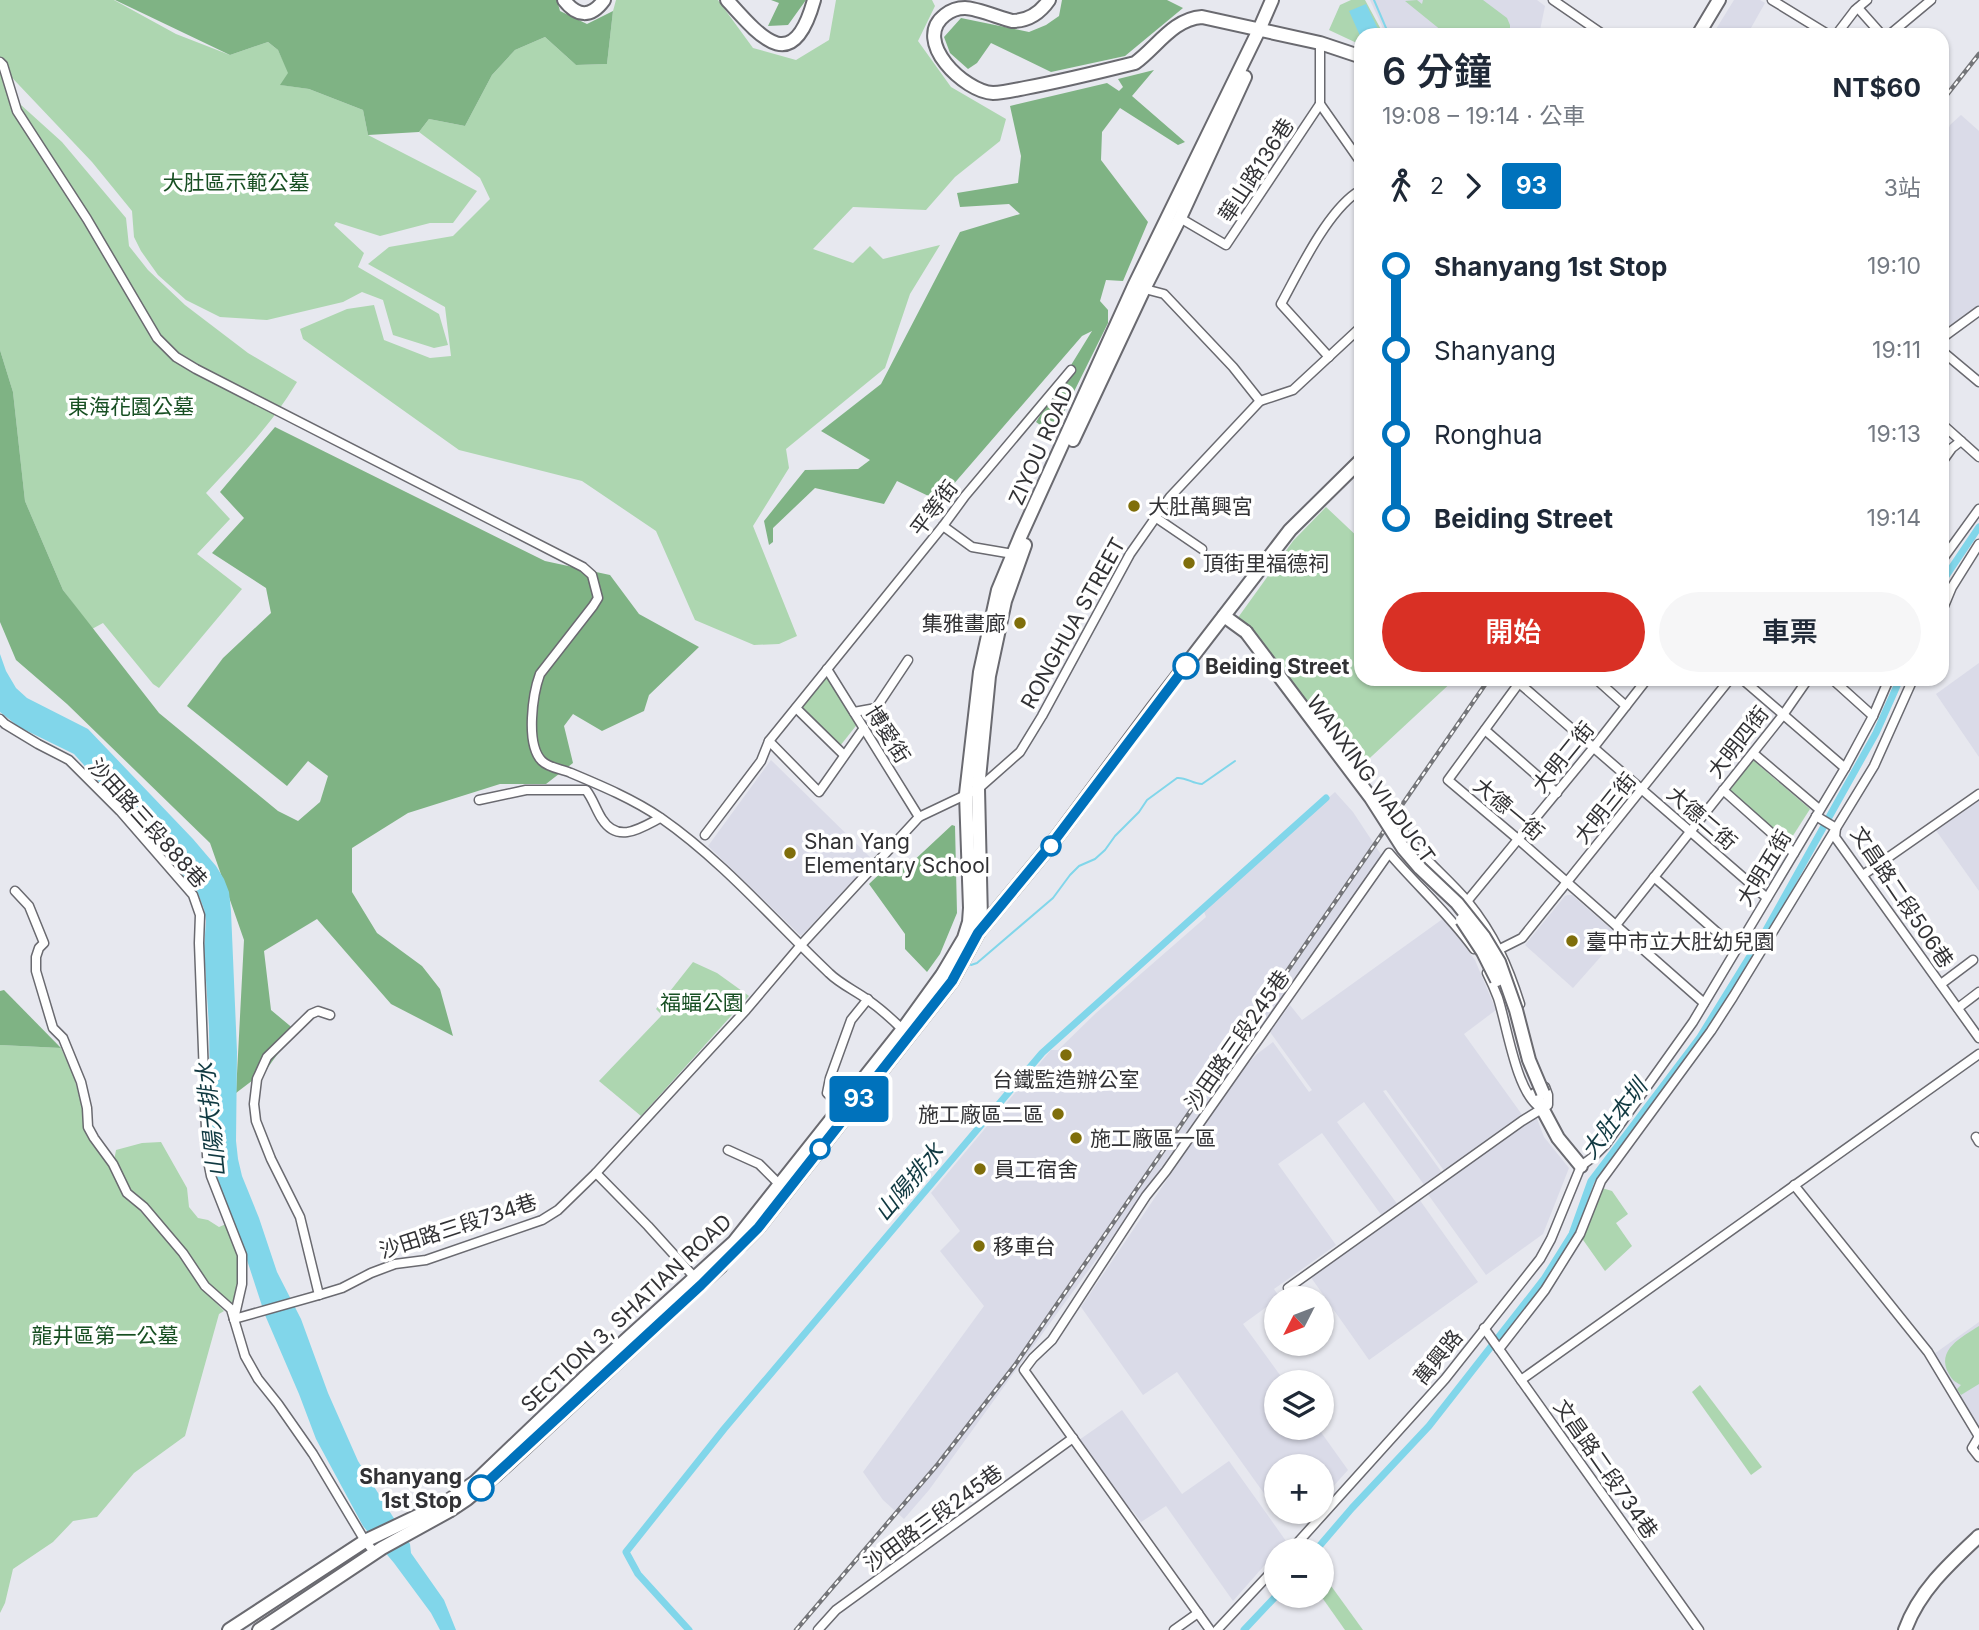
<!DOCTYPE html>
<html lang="zh-TW">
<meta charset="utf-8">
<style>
:root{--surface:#fff;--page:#f6f6f7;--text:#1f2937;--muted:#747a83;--accent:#d93025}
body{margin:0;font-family:Inter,"Noto Sans TC",sans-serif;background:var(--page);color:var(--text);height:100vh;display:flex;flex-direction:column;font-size:26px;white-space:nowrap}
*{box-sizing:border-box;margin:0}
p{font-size:23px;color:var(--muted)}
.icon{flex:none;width:38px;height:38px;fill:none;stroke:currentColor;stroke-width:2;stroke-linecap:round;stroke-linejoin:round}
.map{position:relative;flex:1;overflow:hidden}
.drawer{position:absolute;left:1354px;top:28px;width:595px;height:658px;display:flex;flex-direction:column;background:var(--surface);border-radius:21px;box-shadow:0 2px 5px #0004}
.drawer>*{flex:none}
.badge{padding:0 14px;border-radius:5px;font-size:24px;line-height:46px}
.needle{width:46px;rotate:228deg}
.buttons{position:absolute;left:1264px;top:1286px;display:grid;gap:14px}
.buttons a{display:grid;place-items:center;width:70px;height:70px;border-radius:50%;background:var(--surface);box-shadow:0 2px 5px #0004;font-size:35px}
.map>.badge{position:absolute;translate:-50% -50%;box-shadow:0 0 0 4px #fff}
.legs{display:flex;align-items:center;gap:10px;height:77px;padding:0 28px;font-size:23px}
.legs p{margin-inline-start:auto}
.head{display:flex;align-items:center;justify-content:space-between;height:119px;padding:0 28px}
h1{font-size:38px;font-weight:600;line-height:52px}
.cta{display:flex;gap:14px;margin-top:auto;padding:14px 28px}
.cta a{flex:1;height:80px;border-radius:42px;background:var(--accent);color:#fff;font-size:28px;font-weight:600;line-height:80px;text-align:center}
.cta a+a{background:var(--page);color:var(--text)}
ul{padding:0 28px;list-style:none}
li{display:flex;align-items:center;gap:24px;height:84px;font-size:26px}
li i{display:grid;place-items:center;width:10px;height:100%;margin:0 9px;background:currentColor}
li i::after{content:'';width:18px;height:18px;margin:-9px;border:5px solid;border-radius:50%;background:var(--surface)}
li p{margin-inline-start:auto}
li:first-child i{background:linear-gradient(#0000 50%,currentColor 0)}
li:last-child i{background:linear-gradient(currentColor 50%,#0000 0)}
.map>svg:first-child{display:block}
.built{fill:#dadbe8}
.green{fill:#add6b0}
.forest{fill:#7fb384}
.water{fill:#81d6ea}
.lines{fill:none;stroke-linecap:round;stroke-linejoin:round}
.stream{stroke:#81d6ea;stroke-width:2}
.canal{stroke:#81d6ea;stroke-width:7}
.street-casing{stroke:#6a6a70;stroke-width:11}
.secondary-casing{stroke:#6a6a70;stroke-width:16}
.primary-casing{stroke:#6a6a70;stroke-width:16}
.street{stroke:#fff;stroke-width:8}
.secondary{stroke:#fff;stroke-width:12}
.primary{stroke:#fff;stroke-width:12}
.rail-casing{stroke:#747579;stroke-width:4.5}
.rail{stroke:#fff;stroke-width:2;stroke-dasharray:5;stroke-linecap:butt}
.secondary-bridge-casing{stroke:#6a6a70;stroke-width:16;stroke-linecap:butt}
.secondary-bridge{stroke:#fff;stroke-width:12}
.line-1-casing{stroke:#fff;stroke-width:16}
.line-1{stroke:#0072bc;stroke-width:10}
.poi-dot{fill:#7f6e0b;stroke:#fff;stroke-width:2.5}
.stop-1-dot{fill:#fff;stroke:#0072bc;stroke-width:3.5}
.labels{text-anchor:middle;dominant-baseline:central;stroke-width:7;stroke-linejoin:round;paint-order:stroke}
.street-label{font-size:21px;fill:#323235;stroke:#fff}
.park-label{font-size:21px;fill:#174f22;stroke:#fff}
.poi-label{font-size:21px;fill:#323235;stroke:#fff;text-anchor:start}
.stop-label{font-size:21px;font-weight:bold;fill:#323235;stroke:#fff;text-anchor:start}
.water-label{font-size:23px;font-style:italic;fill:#103941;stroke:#fff}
</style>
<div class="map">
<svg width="1979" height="1630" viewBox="0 0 1979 1630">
<rect width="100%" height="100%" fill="#e7e8ef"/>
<g class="built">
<polygon points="1370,0 1537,0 1545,6 1539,35 1386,35"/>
<polygon points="1734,0 1760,0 1765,3 1747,35 1713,34"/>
<polygon points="1961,115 1979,131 1979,305 1943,330 1943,146 1950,125"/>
<polygon points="1979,663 1979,757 1936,694"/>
<polygon points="771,760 873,860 801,936 708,846"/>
<polygon points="1335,792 1353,812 1382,856 1101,1253 929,1490 904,1519 883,1500 863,1472 984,1306 940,1251 960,1231 931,1193 1051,1050 1058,1050 1096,1013 1206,917 1203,909"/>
<polygon points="1979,797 1979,891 1935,829"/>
<polygon points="1568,895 1572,895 1619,936 1573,988 1525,945 1565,896"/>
<polygon points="1444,918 1475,960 1496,1010 1464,1034 1523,1116 1445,1172 1386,1090 1383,1091 1443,1174 1425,1186 1364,1102 1337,1122 1398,1205 1382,1216 1322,1133 1278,1164 1336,1245 1274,1289 1280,1298 1276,1298 1276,1300 1243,1324 1285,1382 1276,1382 1276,1428 1318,1428 1348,1470 1321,1500 1321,1466 1276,1466 1276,1510 1177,1372 1143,1395 1081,1307 1237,1076 1257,1054 1273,1042 1309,1092 1312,1090 1270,1032 1290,1005 1302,1020"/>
<polygon points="1536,1116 1544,1137 1569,1168 1543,1234 1486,1275 1427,1193"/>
<polygon points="1419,1199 1478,1282 1369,1360 1310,1276"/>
<polygon points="1979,1322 1979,1431 1934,1354"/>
<polygon points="1122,1410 1182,1494 1229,1461 1286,1541 1233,1601 1166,1506 1141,1522 1133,1511 1122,1503 1079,1440"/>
</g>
<g class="green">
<polygon points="0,0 114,0 176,34 230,55 268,42 278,50 289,73 281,85 309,89 363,110 368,135 477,191 453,223 430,223 380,236 336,222 334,225 364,253 358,267 439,314 448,345 434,348 393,335 383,300 362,292 343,302 267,320 220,317 186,300 158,275 141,251 134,237 132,211 92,162 0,65"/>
<polygon points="616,0 718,0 753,48 796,60 829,40 836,0 932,0 935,6 918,41 951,87 1006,119 1000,141 955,177 926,210 853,207 813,249 853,263 870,246 883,259 940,245 910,294 885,368 786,449 789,468 753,526 797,636 779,644 754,645 695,620 656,531 582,481 459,450 303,339 300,329 347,309 374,305 384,340 430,358 451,356 445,307 368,264 389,247 453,236 490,199 480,178 419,132 429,119 465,126 492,75 515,50 545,37 576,65 607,64 613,11"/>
<polygon points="1351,0 1365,0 1384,35 1362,35 1361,45 1329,30 1340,5"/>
<polygon points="1417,0 1422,4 1423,0 1483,0 1507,18 1510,25 1510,34 1447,35 1405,1"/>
<path d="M0 74 21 105 62 142 126 218 129 246 148 270 185 305 248 353 297 382C272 424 239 458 206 493L230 519 197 554 242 589 159 688 153 684 103 623 92 629 63 590 25 501 13 392 0 350Z"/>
<polygon points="1326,507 1361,540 1362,679 1455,679 1358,769 1237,619 1293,541"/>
<polygon points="829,674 859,722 840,746 801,709"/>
<polygon points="1753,760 1810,809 1787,845 1728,793"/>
<polygon points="693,962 717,973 749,996 641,1116 599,1081 662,1015 656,1009"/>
<polygon points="0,1045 61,1048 74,1077 91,1141 112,1168 120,1188 175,1250 203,1289 224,1311 219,1314 185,1436 134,1473 97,1517 73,1521 53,1542 13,1569 5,1603 0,1613"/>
<path d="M161 1142 187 1188 189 1207 198 1218 208 1220 219 1227 226 1224C240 1260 243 1266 234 1304L228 1302 213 1289 124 1186 114 1161 116 1150 142 1143Z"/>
<polygon points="1602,1188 1612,1191 1628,1214 1616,1223 1632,1246 1605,1271 1581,1237 1589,1223"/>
<path d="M1979 1326V1384L1961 1395 1957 1389 1961 1385C1955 1382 1952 1380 1949 1374 1935 1350 1962 1337 1979 1326Z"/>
<polygon points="1700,1385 1762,1467 1751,1475 1692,1392"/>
<polygon points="1321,1572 1363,1630 1345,1630 1321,1596"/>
</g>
<g class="forest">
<polygon points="115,0 557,0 560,11 587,24 613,11 607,64 576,65 545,37 515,50 492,75 465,126 429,119 419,132 368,135 363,110 309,89 280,85 288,73 278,50 268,42 230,55"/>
<polygon points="771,0 806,0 788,25 768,26 779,3"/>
<polygon points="1062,0 1167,0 1183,8 1125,56 1051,72 991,43 977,63 968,69 950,53 944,37 961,18 1029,32 1046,25 1059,16"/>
<polygon points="1154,70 1132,96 1185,142 1178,145 1120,108 1102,132 1101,160 1148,222 1123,281 1106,280 1100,301 1108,310 1108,323 1053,434 1036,422 1092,331 1082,336 939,501 897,481 884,504 815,488 773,528 773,542 769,545 764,521 805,470 858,469 870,460 821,431 881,384 960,232 1020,214 1009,204 960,207 957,193 1018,183 1021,156 1010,106 1107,83 1119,91 1123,87 1118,79"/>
<polygon points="0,350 13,392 25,501 63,590 159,713 278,811 298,821 320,802 328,776 308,761 287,786 187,706 223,658 271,613 266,588 212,553 244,518 220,492 275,427 545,561 610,575 639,614 699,647 649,695 644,711 602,731 573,714 564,726 573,763 546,784 500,784 408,813 352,848 352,892 377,933 422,966 440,989 453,1036 391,1004 317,919 264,951 271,1010 295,1030 266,1070 236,1093 244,940 210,843 67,704 16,660 0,622"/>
<polygon points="952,825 955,826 957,913 940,954 927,972 905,949 905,934 869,884 891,863 908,866"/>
<polygon points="4,990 61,1048 0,1045 0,991"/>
</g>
<g class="water">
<polygon points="1366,4 1379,31 1370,35 1362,35 1361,38 1349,11"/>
<polygon points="0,654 6,671 16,688 27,698 88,729 193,839 216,866 224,879 229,892 231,911 237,1052 236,1141 238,1159 242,1176 259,1218 277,1272 301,1319 328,1393 358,1461 410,1544 411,1553 444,1600 456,1630 440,1630 431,1613 394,1563 363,1526 316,1439 299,1394 265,1315 247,1260 220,1194 211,1154 209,1026 204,949 206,921 204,909 197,891 74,754 19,727 0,712"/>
</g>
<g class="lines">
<g class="stream">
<polyline points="1374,0 1389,35"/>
<path d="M971 965 977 963 1053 898 1070 875 1079 866 1095 859 1105 850 1115 836 1139 812 1147 800 1177 778C1186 777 1193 784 1202 784L1235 761"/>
</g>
<g class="canal">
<polyline points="1942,582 1979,527"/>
<polyline points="1316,1550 1352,1508 1429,1426 1544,1279 1572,1234 1591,1181 1700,1037 1766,930 1876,733 1900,679"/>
<polyline points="689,1630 638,1574 626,1552 724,1429 1042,1053 1326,798"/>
<polyline points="1244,1630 1276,1596"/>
</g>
<g class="street-casing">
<g id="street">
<polyline points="1553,0 1604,35"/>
<polyline points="1772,0 1829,35"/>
<polyline points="1858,8 1882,35"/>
<polyline points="1836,35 1855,10 1867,0"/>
<polyline points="1889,35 1931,0"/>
<polyline points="1320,43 1320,104 1362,164"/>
<path d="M0 62 3 65 17 111 87 219 157 338 176 357 196 369 583 567 592 575 598 598 593 606 540 674C533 693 525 744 542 761 549 768 562 769 571 773 602 786 633 799 661 818 724 862 774 921 829 973 840 984 856 991 868 1000 881 1009 893 1020 904 1031"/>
<polyline points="1180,218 1226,245 1320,104"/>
<polyline points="1141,288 1164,294 1233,367 1260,401"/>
<polyline points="1942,338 1979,311"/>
<polyline points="1942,351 1979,382"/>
<path d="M1329 357 1281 304C1299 271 1326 214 1356 193"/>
<polyline points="1942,424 1979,457"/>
<polyline points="1942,462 1952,448 1961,441"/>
<polyline points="1155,517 1202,549"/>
<polyline points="943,526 972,547 1013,554"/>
<polyline points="1942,560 1979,509"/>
<polyline points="1942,611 1952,587 1979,544"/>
<polyline points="827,669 919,817"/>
<polyline points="1522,679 1448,780 1519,840 1704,1003"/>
<polyline points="1596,679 1626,706"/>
<polyline points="1742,679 1845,768"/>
<polyline points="1832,679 1873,716"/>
<polyline points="1519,683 1767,898"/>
<polyline points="796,708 844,755"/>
<polyline points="854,712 876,708 908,660"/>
<polyline points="0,719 5,724 38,744 69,760 120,811 193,895 200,915 199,943 207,1156 211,1176 242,1255 242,1284 234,1319"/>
<polyline points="1485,730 1557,793"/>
<polyline points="769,741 819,792 864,728"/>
<polyline points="1753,753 1819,809"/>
<polyline points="1723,790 1794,853"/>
<path d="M479 800 526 790H586C593 799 596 810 602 819 618 844 641 828 660 818"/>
<polyline points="1816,816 1836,828"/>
<polyline points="1836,828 1835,837 1979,1038"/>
<path d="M1405 834C1423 859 1448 878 1468 902 1494 934 1508 966 1520 1004"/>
<polyline points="705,835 761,761 769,741 943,526 965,496 1071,370"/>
<polyline points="1863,875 1979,794"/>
<polyline points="1654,877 1736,949"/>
<polyline points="15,891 29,906 44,943 39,948 36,957 36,971 53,1028 63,1038 81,1082 87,1108 88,1127 94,1138 113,1164 127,1193 144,1207 183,1253 205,1286 231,1309 245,1356 258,1379 278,1404 313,1454 365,1541 375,1553"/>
<polyline points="1464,905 1594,747 1647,679"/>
<polyline points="1616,925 1783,715 1808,679"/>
<polyline points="1500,949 1522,938 1730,679"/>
<path d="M1487 973C1491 981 1495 990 1498 998 1507 1026 1516 1089 1538 1106"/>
<polyline points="1941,984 1973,960"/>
<polyline points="1958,1008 1979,992"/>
<polyline points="841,1107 827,1093 830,1078 851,1020 868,999"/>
<polyline points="1976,1137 1979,1142"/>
<polyline points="728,1150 759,1164 780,1185"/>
<polyline points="596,1173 648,1226 697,1280"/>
<polyline points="1794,1185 1928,1352 1978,1435 1978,1438 1972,1448 1979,1457"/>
<polyline points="1288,1288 1522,1121 1548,1105 1548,1095 1545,1087"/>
<polyline points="319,1295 300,1217 271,1159 256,1121 254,1104 257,1079 267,1057 311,1014 318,1011 330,1015"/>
<polyline points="234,1319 319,1295 342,1288 371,1273 395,1264 426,1260 542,1220 558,1210 596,1173 746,1010 801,945 919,817 978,789 1020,752 1042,716 1130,554 1170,497 1260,401 1293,390 1362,326"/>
<polyline points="1484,1328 1699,1630"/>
<polyline points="1499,1349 1545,1290 1580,1234 1601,1181 1711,1031 1733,997 1874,766 1913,679"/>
<polyline points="1521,1380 1979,1054"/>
<polyline points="1291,1550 1445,1379 1540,1259 1551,1239 1581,1166 1593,1157 1606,1144 1693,1022 1845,768 1873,716 1889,679"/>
<polyline points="818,1630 836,1610 1073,1438"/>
<polyline points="1174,1630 1198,1613"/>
<path d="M1210 1630 1024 1370 1033 1358 1052 1340 1146 1196 1166 1171 1389 853C1417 886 1449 914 1474 949"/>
<polyline points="1217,1630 1276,1567"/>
</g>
</g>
<g class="secondary-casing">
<g id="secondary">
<path d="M564 0C577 17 591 18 604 0"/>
<path d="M727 0C762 39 793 76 814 0"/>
<path d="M1049 0C1040 13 1028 21 1012 21 1000 18 976 8 965 8 958 8 950 11 945 15 911 41 965 92 993 93 1003 93 1015 90 1025 88 1062 81 1099 72 1135 63 1157 47 1173 19 1202 17L1320 43 1362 57"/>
<polyline points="1698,35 1719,0"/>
<polyline points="1224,616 1246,632"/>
<polyline points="977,934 1054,841 1153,708 1290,530 1362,459"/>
<polyline points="1535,1095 1558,1138 1581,1166"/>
<path d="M1905 1630C1919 1591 1950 1563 1979 1536"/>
</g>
</g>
<g class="primary-casing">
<g id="primary">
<polyline points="1073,440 1144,289 1180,218 1245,77"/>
<polyline points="741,1245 758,1228 952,981 978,933 981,920 978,789 989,676 1005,601 1025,545"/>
<polyline points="229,1630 365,1541 445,1503 475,1482 584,1378 734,1242 903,1029 942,975 964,938 969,922 970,908 966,794 980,672 998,590 1021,535 1134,286 1259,30 1272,0"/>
<polyline points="259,1630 382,1548 449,1511 467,1499 497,1474 721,1266"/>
</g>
</g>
<use href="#street" class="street"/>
<use href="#secondary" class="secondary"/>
<use href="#primary" class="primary"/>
<g class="rail-casing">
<g id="rail">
<polyline points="1942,101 1979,54"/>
<polyline points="796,1630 938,1464 1015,1365 1489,679"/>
</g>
</g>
<use href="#rail" class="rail"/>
<g class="secondary-bridge-casing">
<g id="secondary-bridge">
<polyline points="1246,632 1371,798 1403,848 1420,868 1457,903 1484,937 1499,962 1516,1010 1529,1060 1543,1093"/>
<polyline points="1462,920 1483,952 1497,980"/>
</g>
</g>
<use href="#secondary-bridge" class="secondary-bridge"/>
</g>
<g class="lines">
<g class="line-1-casing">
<polyline id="line-1" points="481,1488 701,1285 758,1228 952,981 978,933 1054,841 1186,666"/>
</g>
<use href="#line-1" class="line-1"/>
</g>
<g class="poi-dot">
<circle cx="1134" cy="506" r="7"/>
<circle cx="1189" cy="563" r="7"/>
<circle cx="1020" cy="623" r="7"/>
<circle cx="790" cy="853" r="7"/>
<circle cx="1572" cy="941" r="7"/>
<circle cx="1066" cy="1055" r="7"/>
<circle cx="1058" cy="1114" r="7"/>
<circle cx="1076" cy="1138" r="7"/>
<circle cx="980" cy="1169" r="7"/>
<circle cx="979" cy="1246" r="7"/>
</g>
<g class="stop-1-dot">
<circle cx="1186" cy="666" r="12"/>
<circle cx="1051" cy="846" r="9"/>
<circle cx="820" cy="1149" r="9"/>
<circle cx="481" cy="1488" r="12"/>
</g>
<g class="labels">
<g class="street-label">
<text transform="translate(1256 170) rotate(-57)">華山路136巷</text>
<text transform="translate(1041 445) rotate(-66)">ZIYOU ROAD</text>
<text transform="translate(934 508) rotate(-53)">平等街</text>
<text transform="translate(1073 623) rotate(-61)">RONGHUA STREET</text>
<text transform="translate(888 734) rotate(58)">博愛街</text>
<text transform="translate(1738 742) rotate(-52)">大明四街</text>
<text transform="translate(1563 757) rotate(-51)">大明二街</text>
<text transform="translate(1371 779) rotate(54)">WANXING VIADUCT</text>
<text transform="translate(1605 808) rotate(-51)">大明三街</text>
<text transform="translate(1509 809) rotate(40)">大德一街</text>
<text transform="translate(1702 818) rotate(41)">大德二街</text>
<text transform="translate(148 823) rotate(48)">沙田路三段888巷</text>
<text transform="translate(1764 868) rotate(-59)">大明五街</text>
<text transform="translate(1902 897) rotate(56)">文昌路二段506巷</text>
<text transform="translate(1237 1040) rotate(-55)">沙田路三段245巷</text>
<text transform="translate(458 1226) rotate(-18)">沙田路三段734巷</text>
<text transform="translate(626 1313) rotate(-43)">SECTION 3, SHATIAN ROAD</text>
<text transform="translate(1438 1357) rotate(-51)">萬興路</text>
<text transform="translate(1606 1469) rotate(55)">文昌路二段734巷</text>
<text transform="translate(933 1518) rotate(-36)">沙田路三段245巷</text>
</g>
<g class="park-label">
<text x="236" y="182">大肚區示範公墓</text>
<text x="131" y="406">東海花園公墓</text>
<text x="702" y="1002">福蝠公園</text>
<text x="105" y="1335">龍井區第一公墓</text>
</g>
<g class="poi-label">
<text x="1148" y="506">大肚萬興宮</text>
<text x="1203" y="563">頂街里福德祠</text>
<text x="1006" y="623" text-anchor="end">集雅畫廊</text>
<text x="804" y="841">Shan Yang<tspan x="804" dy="24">Elementary School</tspan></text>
<text x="1586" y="941">臺中市立大肚幼兒園</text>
<text x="1066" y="1079" text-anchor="middle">台鐵監造辦公室</text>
<text x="1044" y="1114" text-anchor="end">施工廠區二區</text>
<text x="1090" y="1138">施工廠區一區</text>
<text x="994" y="1169">員工宿舍</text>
<text x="993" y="1246">移車台</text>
</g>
<g class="stop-label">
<text x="1205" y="666">Beiding Street</text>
<text x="462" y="1476" text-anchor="end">Shanyang<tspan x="462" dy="24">1st Stop</tspan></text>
</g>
<g class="water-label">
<text transform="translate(1614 1119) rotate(-53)">大肚本圳</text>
<text transform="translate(211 1120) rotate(-96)">山陽大排水</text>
<text transform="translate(909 1182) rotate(-50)">山陽排水</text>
</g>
</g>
</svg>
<div class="buttons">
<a><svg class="needle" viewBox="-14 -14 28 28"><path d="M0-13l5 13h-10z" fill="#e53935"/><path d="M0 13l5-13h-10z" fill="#747a83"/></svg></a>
<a><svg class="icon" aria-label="layers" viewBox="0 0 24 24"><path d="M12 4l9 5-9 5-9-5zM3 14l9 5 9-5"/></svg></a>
<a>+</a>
<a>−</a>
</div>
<b class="badge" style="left:859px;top:1099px;background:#0072bc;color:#fff">93</b>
<section class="drawer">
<div class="head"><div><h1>6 分鐘</h1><p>19:08 – 19:14 · 公車</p></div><b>NT$60</b></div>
<div class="legs"><svg class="icon" aria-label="walk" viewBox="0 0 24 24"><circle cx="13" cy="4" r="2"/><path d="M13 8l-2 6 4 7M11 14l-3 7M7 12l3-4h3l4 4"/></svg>2<svg class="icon" aria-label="forward" viewBox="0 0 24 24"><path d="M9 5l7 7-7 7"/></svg><b class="badge" style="background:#0072bc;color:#fff">93</b><p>3站</p></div>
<ul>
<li><i style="color:#0072bc"></i><b>Shanyang 1st Stop</b><p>19:10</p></li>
<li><i style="color:#0072bc"></i><span>Shanyang</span><p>19:11</p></li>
<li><i style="color:#0072bc"></i><span>Ronghua</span><p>19:13</p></li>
<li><i style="color:#0072bc"></i><b>Beiding Street</b><p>19:14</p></li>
</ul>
<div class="cta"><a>開始</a><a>車票</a></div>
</section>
</div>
